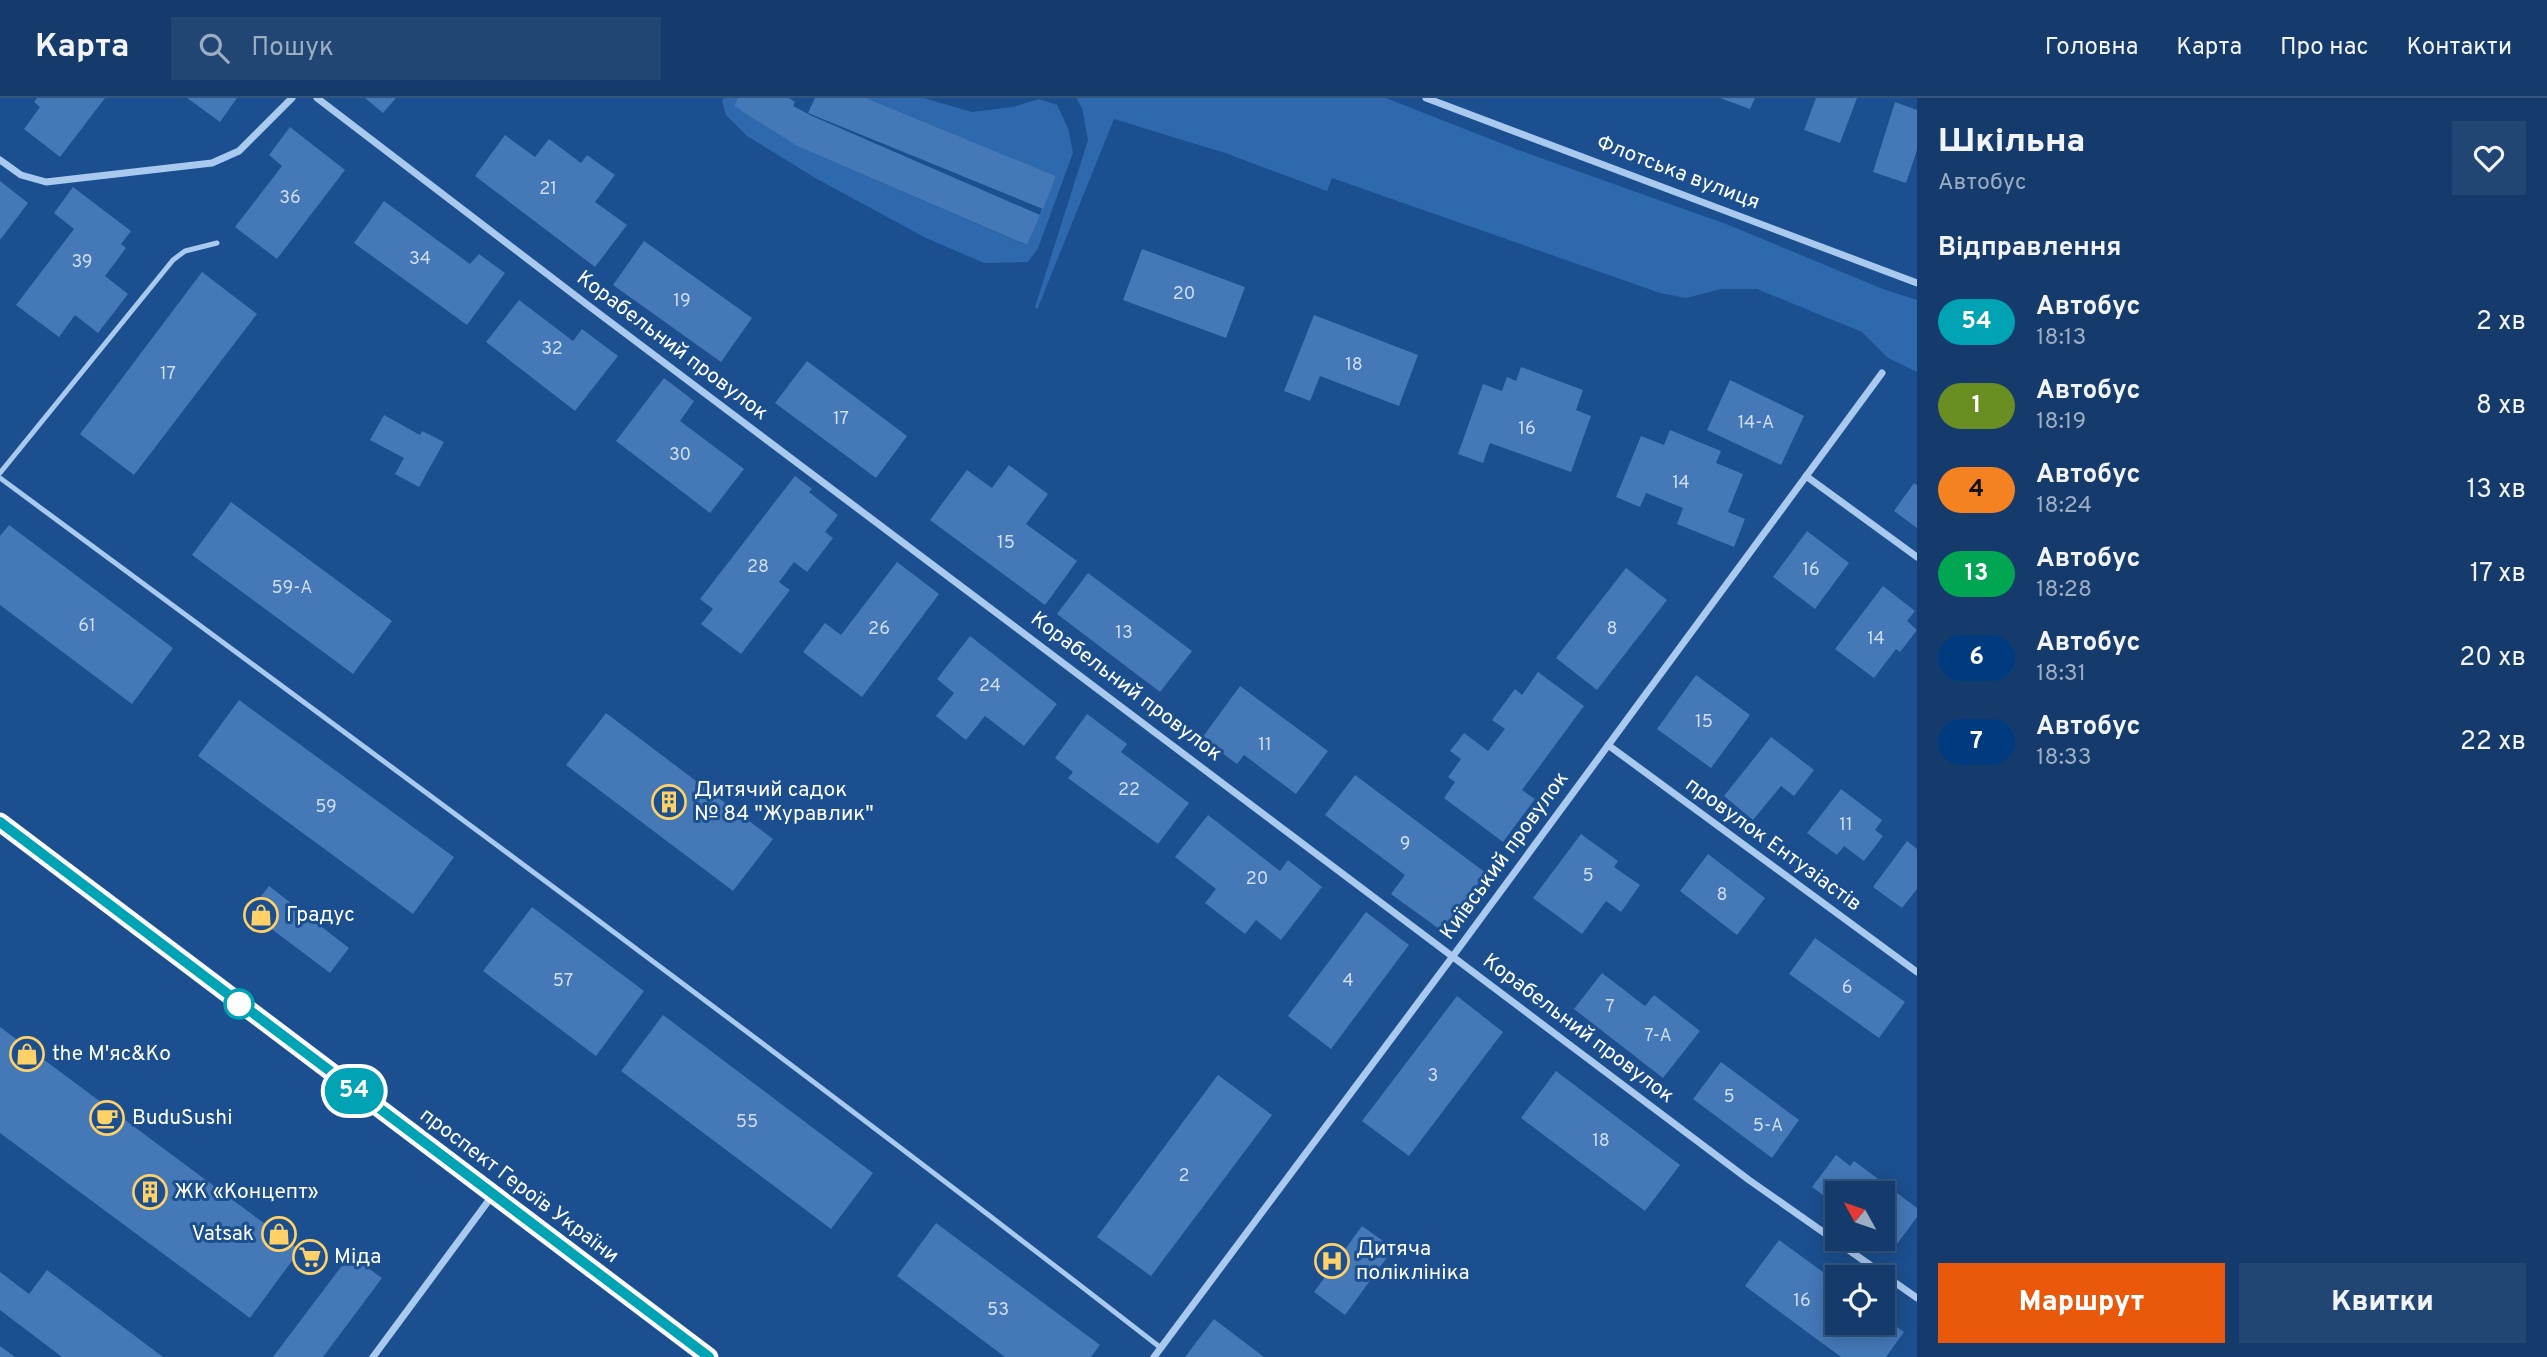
<!DOCTYPE html>
<html lang="uk">
<meta charset="utf-8">
<style>
:root{--surface:#143b6b;--page:#214673;--text:#f1f3f6;--muted:#9dadc1;--line:#33557e;--accent:#ea580c}
body{margin:0;font-family:Overpass,sans-serif;background:var(--page);color:var(--text);height:100vh;display:flex;flex-direction:column;font-size:26px;white-space:nowrap}
*{box-sizing:border-box;margin:0}
p{font-size:23px;color:var(--muted)}
.icon{flex:none;width:38px;height:38px;fill:none;stroke:currentColor;stroke-width:2;stroke-linecap:round;stroke-linejoin:round}
.map{position:relative;flex:1;overflow:hidden}
.drawer{display:flex;flex-direction:column;background:var(--surface);width:630px}
.drawer>*{flex:none}
.badge{padding:0 14px;border-radius:23px;font-size:24px;line-height:46px}
.needle{width:46px;rotate:310deg}
.tools{position:absolute;left:1825px;top:1083px;display:grid;gap:14px}
.tools a{display:grid;place-items:center;width:70px;height:70px;border-radius:0px;background:var(--surface);box-shadow:0 4px 18px #0003,0 0 0 2px var(--line);font-size:35px}
.map>.badge{position:absolute;translate:-50% -50%;box-shadow:0 0 0 4px #fff}
h2{padding:0 21px;font-size:26px;line-height:63px}
.round{display:grid;place-items:center;flex:none;width:74px;height:74px;border-radius:0px;background:var(--page)}
.summary{display:flex;align-items:center;justify-content:space-between;height:119px;padding:0 21px}
h1{font-size:33px;font-weight:800;line-height:52px}
.action{display:flex;gap:14px;margin-top:auto;padding:14px 21px}
.action a{flex:1;height:80px;border-radius:0px;background:var(--accent);color:#fff;font-size:28px;font-weight:800;line-height:80px;text-align:center}
.action a+a{background:var(--page);color:var(--text)}
ul{padding:0;list-style:none}
li{display:flex;align-items:center;gap:21px;height:84px;padding:0 21px}
li div{flex:1}
li b{display:block;font-size:26px}
li em{font-style:normal}
li .badge{min-width:77px;font-weight:700;text-align:center}
header{display:flex;align-items:center;gap:42px;box-sizing:border-box;height:98px;padding:0 35px;background:var(--surface);border-bottom:2px solid var(--line)}
header strong{font-size:33px}
nav{display:flex;gap:38px;margin-inline-start:auto;font-size:24px}
.search{width:490px;height:63px;background:var(--page);display:flex;align-items:center;gap:18px;box-sizing:border-box;padding:0 24px;border-radius:0px;color:var(--muted);font-size:26px}
main{display:flex;flex:1;min-height:0}
.map>svg:first-child{display:block}
.green{fill:#2e69ad}
.building{fill:#4478b7}
.lines{fill:none;stroke-linecap:round;stroke-linejoin:round}
.service{stroke:#a9c9ee;stroke-width:5}
.minor{stroke:#a9c9ee;stroke-width:7}
.trunk{stroke:#f8faff;stroke-width:19}
.line-casing{stroke:#fff;stroke-width:16}
.line{stroke:#00a3b4;stroke-width:10}
.stop-dot{fill:#fff;stroke:#00a3b4;stroke-width:3.5}
.labels{text-anchor:middle;dominant-baseline:central;stroke-width:6;stroke-linejoin:round;paint-order:stroke}
.number-label{font-size:18px;fill:#d0dded}
.street-label{font-size:21px;fill:#fff;stroke:#1b4f8f}
.poi-label{font-size:21px;fill:#fff;stroke:#1b4f8f;text-anchor:start}
</style>
<header>
<strong>Карта</strong>
<div class="search"><svg class="icon" aria-label="search" viewBox="0 0 24 24"><circle cx="10" cy="10" r="6"/><path d="M15 15l6 6"/></svg>Пошук</div>
<nav><a>Головна</a><a>Карта</a><a>Про нас</a><a>Контакти</a></nav>
</header>
<main>
<div class="map">
<svg width="1917" height="1259" viewBox="0 0 1917 1259">
<rect width="100%" height="100%" fill="#1b4f8f"/>
<g class="green">
<polygon points="724,0 738,0 799,49 1026,147 1056,78 866,0 924,0 972,14 1013,9 1039,1 1057,7 1068,30 1073,55 1038,150 1028,164 984,165 926,140 817,81 747,38 726,17 722,3"/>
<polygon points="1076,0 1386,0 1513,50 1726,126 1883,191 1917,202 1917,274 1888,260 1862,234 1757,191 1721,191 1686,200 1660,195 1332,80 1327,93 1225,55 1114,21 1037,212 1035,209 1088,42 1082,10"/>
</g>
<g class="building">
<polygon points="37,0 105,0 60,59 24,31 40,9 34,4"/>
<polygon points="187,0 237,0 220,24"/>
<polygon points="365,0 396,0 383,15"/>
<polygon points="738,0 789,0 795,4 793,8 812,18 1040,117 1027,147 799,49 734,8"/>
<polygon points="815,0 866,0 1056,78 1043,111 808,15"/>
<polygon points="1720,0 1755,0 1750,11"/>
<polygon points="1816,0 1857,0 1840,45 1804,32"/>
<polygon points="1895,4 1917,12 1917,52 1906,85 1873,74"/>
<polygon points="290,29 345,72 277,161 235,129 282,68 269,57"/>
<polygon points="505,37 535,59 549,41 581,65 587,57 615,77 595,104 627,127 595,169 475,78"/>
<polygon points="0,83 28,105 0,142"/>
<polygon points="73,89 131,133 121,146 126,150 105,178 128,196 98,235 75,217 59,239 16,207 74,131 54,115"/>
<polygon points="384,103 470,166 479,156 505,175 467,227 354,145"/>
<polygon points="644,143 752,220 721,264 613,187"/>
<polygon points="1142,151 1245,189 1226,240 1123,202"/>
<polygon points="202,174 257,216 134,377 80,336"/>
<polygon points="519,202 573,243 582,231 618,258 575,313 486,244"/>
<polygon points="1314,217 1418,257 1399,308 1320,278 1310,303 1284,293"/>
<polygon points="807,263 907,338 876,380 775,305"/>
<polygon points="1521,269 1583,292 1576,312 1591,318 1571,374 1490,345 1483,365 1458,356 1483,286 1502,293 1507,279 1516,283"/>
<polygon points="664,280 694,303 680,323 744,371 710,415 616,343"/>
<polygon points="1730,282 1804,318 1781,367 1707,332"/>
<polygon points="384,317 420,337 422,333 444,344 419,389 395,376 404,360 370,342"/>
<polygon points="1670,332 1721,353 1716,365 1743,376 1728,414 1745,421 1734,449 1677,426 1683,410 1646,395 1640,409 1616,399 1641,338 1664,347"/>
<polygon points="1009,367 1048,396 1026,426 1077,463 1045,507 930,422 967,372 992,390"/>
<polygon points="795,378 812,391 809,394 838,417 825,434 833,440 807,474 794,464 779,484 790,492 741,556 701,526 713,511 700,501"/>
<polygon points="1914,385 1917,387 1917,430 1894,413"/>
<polygon points="231,404 392,523 353,576 192,457"/>
<polygon points="9,427 173,550 132,606 0,507 0,438"/>
<polygon points="1807,433 1849,465 1815,511 1773,479"/>
<polygon points="897,464 939,496 862,599 803,554 825,525 841,537"/>
<polygon points="1626,470 1667,502 1597,592 1556,560"/>
<polygon points="1088,475 1192,553 1160,594 1057,516"/>
<polygon points="1883,488 1915,513 1907,523 1917,532 1900,554 1896,551 1874,580 1835,551"/>
<polygon points="970,538 1057,606 1024,648 985,618 966,642 936,618 954,595 937,581"/>
<polygon points="1538,574 1584,608 1522,692 1535,701 1503,744 1444,700 1455,684 1448,679 1461,661 1450,653 1464,635 1488,653 1505,631 1492,622 1515,591 1522,597"/>
<polygon points="1696,577 1750,617 1711,670 1657,631"/>
<polygon points="1240,588 1328,653 1296,696 1244,657 1237,666 1202,640"/>
<polygon points="239,602 454,759 413,816 198,658"/>
<polygon points="606,615 773,741 733,793 566,667"/>
<polygon points="1087,616 1127,646 1121,654 1189,705 1158,746 1068,680 1073,674 1055,660"/>
<polygon points="1771,639 1814,672 1794,698 1781,688 1753,722 1724,698"/>
<polygon points="1355,677 1486,775 1442,833 1391,796 1405,777 1325,717"/>
<polygon points="1841,691 1882,722 1875,732 1883,738 1864,763 1844,748 1837,757 1807,735"/>
<polygon points="1208,717 1280,773 1288,762 1322,789 1281,842 1256,822 1245,836 1205,805 1216,791 1175,759"/>
<polygon points="1581,736 1618,763 1614,769 1640,787 1621,814 1606,803 1582,836 1533,800"/>
<polygon points="1907,743 1917,751 1917,791 1902,810 1873,789"/>
<polygon points="1708,756 1765,800 1737,837 1680,793"/>
<polygon points="269,788 349,850 330,875 249,814"/>
<polygon points="532,809 644,893 596,958 483,873"/>
<polygon points="1366,814 1409,847 1331,951 1288,918"/>
<polygon points="1815,840 1905,904 1879,940 1789,876"/>
<polygon points="1602,875 1645,908 1654,897 1700,933 1663,980 1574,911"/>
<polygon points="1457,898 1503,934 1409,1058 1362,1023"/>
<polygon points="663,917 873,1075 831,1131 621,973"/>
<polygon points="0,929 300,1152 250,1220 0,1035"/>
<polygon points="1721,964 1799,1022 1772,1060 1693,1001"/>
<polygon points="1556,973 1680,1067 1645,1113 1521,1020"/>
<polygon points="1218,977 1272,1017 1151,1178 1097,1139"/>
<polygon points="1836,1057 1850,1068 1854,1063 1917,1110 1917,1119 1894,1150 1883,1142 1883,1096 1838,1096 1838,1108 1812,1089"/>
<polygon points="936,1125 1100,1247 1091,1259 1005,1259 897,1178"/>
<polygon points="1362,1128 1386,1145 1381,1153 1388,1158 1345,1217 1314,1194"/>
<polygon points="1779,1142 1838,1185 1838,1225 1883,1225 1883,1219 1904,1234 1886,1259 1841,1259 1745,1188"/>
<polygon points="350,1157 382,1180 323,1259 273,1259"/>
<polygon points="47,1172 163,1259 62,1259 0,1212 0,1174 29,1196"/>
<polygon points="1214,1221 1264,1259 1185,1259"/>
<polygon points="0,1248 15,1259 0,1259"/>
</g>
<g class="lines">
<g class="service">
<polyline points="0,375 173,162 185,153 217,145"/>
<path d="M0 380C389 667 779 953 1161 1250"/>
</g>
<g class="minor">
<polyline points="317,0 585,205 1749,1082 1917,1200"/>
<polyline points="1426,0 1917,185"/>
<polyline points="0,62 21,77 46,84 212,65 239,53 292,0"/>
<polyline points="1806,378 1917,459"/>
<polyline points="1608,647 1917,874"/>
<polyline points="373,1259 492,1098"/>
<polyline points="1154,1259 1453,858 1882,275"/>
</g>
<polyline class="trunk" points="0,724 709,1259"/>
</g>
<g class="lines">
<g class="line-casing">
<polyline id="line" points="0,724 709,1259"/>
</g>
<use href="#line" class="line"/>
</g>
<defs>
<g id="building-ring" transform="scale(1.75)"><circle r="9.5" fill="#1b4f8f" stroke="#ffd166" stroke-width="1.5"/><path d="M-4-6H4V6H1V3H-1V6H-4ZM-2.5-4.3h1.7v1.8h-1.7ZM.8-4.3h1.7v1.8H.8ZM-2.5-1h1.7V.8h-1.7ZM.8-1h1.7V.8H.8Z" fill="#ffd166"/></g>
<g id="shop-ring" transform="scale(1.75)"><circle r="9.5" fill="#1b4f8f" stroke="#ffd166" stroke-width="1.5"/><path d="M-5-2.5h2.3a2.7 3.5 0 0 1 5.4 0H5L5.5 6h-11ZM-1.5-2.5h3a1.5 2.3 0 0 0-3 0Z" fill="#ffd166"/></g>
<g id="cafe-ring" transform="scale(1.75)"><circle r="9.5" fill="#1b4f8f" stroke="#ffd166" stroke-width="1.5"/><path d="M-5.5-4.5H6V0H3Q3 3.5 0 3.5H-2.5Q-5.5 3.5-5.5 0ZM3-3.2v2h1.7v-2ZM-6 4.5H4V6H-6Z" fill="#ffd166"/></g>
<g id="supermarket-ring" transform="scale(1.75)"><circle r="9.5" fill="#1b4f8f" stroke="#ffd166" stroke-width="1.5"/><path d="M-6-5.5h2.5l.6 2H6L4.5 2H-2.5L-4.4-4H-6ZM-1.5 3.2a1.3 1.3 0 1 0 .1 0ZM3 3.2a1.3 1.3 0 1 0 .1 0Z" fill="#ffd166"/></g>
<g id="hospital-ring" transform="scale(1.75)"><circle r="9.5" fill="#1b4f8f" stroke="#ffd166" stroke-width="1.5"/><path d="M-5-5h3v3.5h4V-5h3V5h-3V1.5h-4V5h-3Z" fill="#ffd166"/></g>
</defs>
<g fill-rule="evenodd">
<use href="#building-ring" x="669" y="704"/>
<use href="#shop-ring" x="261" y="817"/>
<use href="#shop-ring" x="27" y="956"/>
<use href="#cafe-ring" x="107" y="1020"/>
<use href="#building-ring" x="150" y="1094"/>
<use href="#shop-ring" x="279" y="1136"/>
<use href="#supermarket-ring" x="310" y="1159"/>
<use href="#hospital-ring" x="1332" y="1163"/>
</g>
<circle class="stop-dot" cx="239" cy="906" r="14"/>
<g class="labels">
<g class="number-label">
<text x="548" y="91">21</text>
<text x="290" y="100">36</text>
<text x="420" y="161">34</text>
<text x="82" y="164">39</text>
<text x="1184" y="196">20</text>
<text x="682" y="203">19</text>
<text x="552" y="251">32</text>
<text x="1354" y="267">18</text>
<text x="168" y="276">17</text>
<text x="841" y="321">17</text>
<text x="1756" y="325">14-А</text>
<text x="1527" y="331">16</text>
<text x="680" y="357">30</text>
<text x="1681" y="385">14</text>
<text x="1006" y="445">15</text>
<text x="758" y="469">28</text>
<text x="1811" y="472">16</text>
<text x="292" y="490">59-А</text>
<text x="87" y="528">61</text>
<text x="879" y="531">26</text>
<text x="1612" y="531">8</text>
<text x="1124" y="535">13</text>
<text x="1876" y="541">14</text>
<text x="990" y="588">24</text>
<text x="1704" y="624">15</text>
<text x="1265" y="647">11</text>
<text x="1129" y="692">22</text>
<text x="326" y="709">59</text>
<text x="1846" y="727">11</text>
<text x="1405" y="746">9</text>
<text x="1588" y="778">5</text>
<text x="1257" y="781">20</text>
<text x="1722" y="797">8</text>
<text x="563" y="883">57</text>
<text x="1348" y="883">4</text>
<text x="1847" y="890">6</text>
<text x="1610" y="909">7</text>
<text x="1658" y="938">7-А</text>
<text x="1433" y="978">3</text>
<text x="1729" y="999">5</text>
<text x="747" y="1024">55</text>
<text x="1768" y="1028">5-А</text>
<text x="1601" y="1043">18</text>
<text x="1184" y="1078">2</text>
<text x="1802" y="1203">16</text>
<text x="998" y="1212">53</text>
</g>
<g class="street-label">
<text transform="translate(1678 75) rotate(21)">Флотська вулиця</text>
<text transform="translate(672 248) rotate(37)">Корабельний провулок</text>
<text transform="translate(1126 589) rotate(37)">Корабельний провулок</text>
<text transform="translate(1773 747) rotate(36)">провулок Ентузіастів</text>
<text transform="translate(1505 758) rotate(-54)">Київський провулок</text>
<text transform="translate(1578 931) rotate(37)">Корабельний провулок</text>
<text transform="translate(519 1088) rotate(37)">проспект Героїв України</text>
</g>
<g class="poi-label">
<text x="694" y="692">Дитячий садок<tspan x="694" dy="24">№ 84 "Журавлик"</tspan></text>
<text x="286" y="817">Градус</text>
<text x="52" y="956">the М'яс&amp;Kо</text>
<text x="132" y="1020">BuduSushi</text>
<text x="174" y="1094">ЖК «Концепт»</text>
<text x="254" y="1136" text-anchor="end">Vatsak</text>
<text x="1356" y="1151">Дитяча<tspan x="1356" dy="24">поліклініка</tspan></text>
<text x="334" y="1159">Міда</text>
</g>
</g>
</svg>
<div class="tools">
<a><svg class="needle" viewBox="-14 -14 28 28"><path d="M0-13l5 13h-10z" fill="#e53935"/><path d="M0 13l5-13h-10z" fill="#9dadc1"/></svg></a>
<a><svg class="icon" aria-label="locate" viewBox="0 0 24 24"><circle cx="12" cy="12" r="6"/><path d="M12 2v4M12 18v4M2 12h4M18 12h4"/></svg></a>
</div>
<b class="badge" style="left:354px;top:993px;background:#00a3b4;color:#fff">54</b>
</div>
<section class="drawer">
<div class="summary"><div><h1>Шкільна</h1><p>Автобус</p></div><a class="round"><svg class="icon" aria-label="heart" viewBox="0 0 24 24"><path d="M12 20l-8-8c-3-5 5-10 8-4 3-6 11-1 8 4z"/></svg></a></div>
<h2>Відправлення</h2>
<ul>
<li><span class="badge" style="background:#00a3b4;color:#fff">54</span><div><b>Автобус</b><p>18:13</p></div><em>2 хв</em></li>
<li><span class="badge" style="background:#6b8e23;color:#fff">1</span><div><b>Автобус</b><p>18:19</p></div><em>8 хв</em></li>
<li><span class="badge" style="background:#f58220;color:#111">4</span><div><b>Автобус</b><p>18:24</p></div><em>13 хв</em></li>
<li><span class="badge" style="background:#00a651;color:#fff">13</span><div><b>Автобус</b><p>18:28</p></div><em>17 хв</em></li>
<li><span class="badge" style="background:#003b80;color:#fff">6</span><div><b>Автобус</b><p>18:31</p></div><em>20 хв</em></li>
<li><span class="badge" style="background:#003b80;color:#fff">7</span><div><b>Автобус</b><p>18:33</p></div><em>22 хв</em></li>
</ul>
<div class="action"><a>Маршрут</a><a>Квитки</a></div>
</section>
</main>
